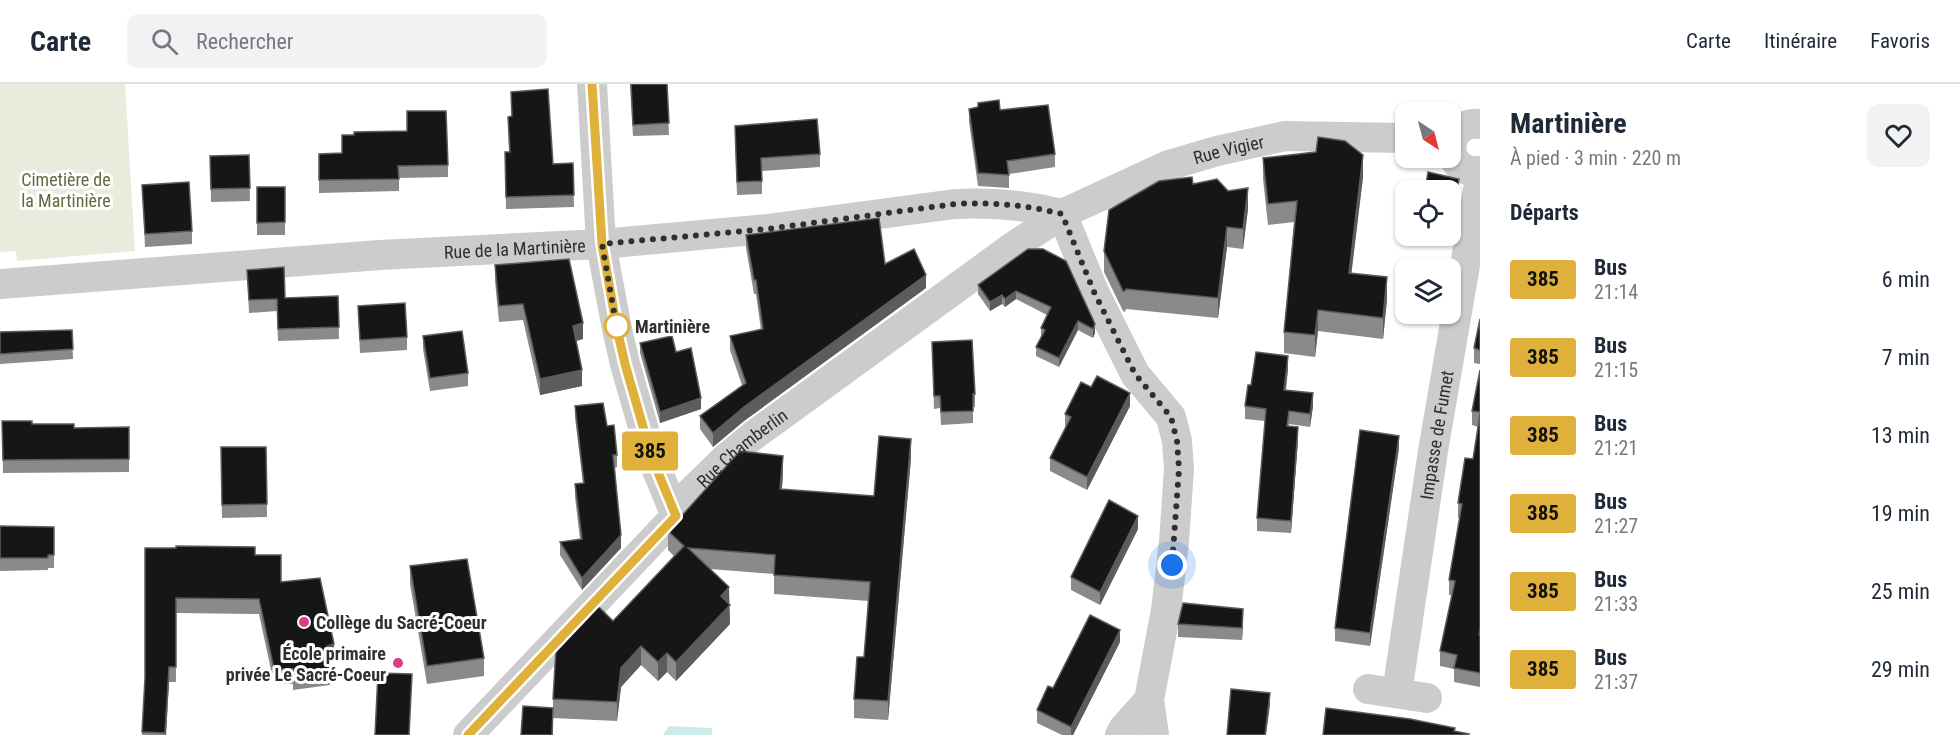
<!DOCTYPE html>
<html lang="fr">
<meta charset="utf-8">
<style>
:root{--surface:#fff;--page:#f2f2f3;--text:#1f2937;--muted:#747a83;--line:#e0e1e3}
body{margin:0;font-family:"Roboto Condensed",sans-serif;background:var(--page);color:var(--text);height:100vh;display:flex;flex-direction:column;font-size:22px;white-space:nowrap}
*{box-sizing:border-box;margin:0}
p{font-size:20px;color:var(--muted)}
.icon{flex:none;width:33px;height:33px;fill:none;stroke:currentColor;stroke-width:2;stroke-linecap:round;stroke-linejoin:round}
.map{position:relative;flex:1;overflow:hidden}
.drawer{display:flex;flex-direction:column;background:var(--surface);width:480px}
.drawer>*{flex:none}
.badge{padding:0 12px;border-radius:4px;font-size:21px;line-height:39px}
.needle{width:39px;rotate:144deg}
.controls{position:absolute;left:1395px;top:18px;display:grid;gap:12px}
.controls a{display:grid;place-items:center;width:66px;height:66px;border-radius:12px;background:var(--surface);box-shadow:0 2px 4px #0004;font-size:30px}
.you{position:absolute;width:30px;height:30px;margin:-15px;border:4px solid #fff;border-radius:50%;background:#1a73e8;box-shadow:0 0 0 9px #1a73e833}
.map>.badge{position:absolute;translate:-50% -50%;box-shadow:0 0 0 3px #fff}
h2{padding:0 30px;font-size:22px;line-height:54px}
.round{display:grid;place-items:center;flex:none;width:63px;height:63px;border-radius:12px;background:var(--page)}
.head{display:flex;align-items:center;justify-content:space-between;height:102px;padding:0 30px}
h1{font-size:28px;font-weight:700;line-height:45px}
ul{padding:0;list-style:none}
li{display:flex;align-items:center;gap:18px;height:78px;padding:0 30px}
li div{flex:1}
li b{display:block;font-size:22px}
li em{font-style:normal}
li .badge{min-width:66px;font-weight:700;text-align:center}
header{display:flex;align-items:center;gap:36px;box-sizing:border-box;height:84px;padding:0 30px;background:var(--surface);border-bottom:2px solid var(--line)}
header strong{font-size:28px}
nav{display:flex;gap:33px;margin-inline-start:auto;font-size:21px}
.search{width:420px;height:54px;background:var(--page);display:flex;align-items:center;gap:15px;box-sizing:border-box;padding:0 21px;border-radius:12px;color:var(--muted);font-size:22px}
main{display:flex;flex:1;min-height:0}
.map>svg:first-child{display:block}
.green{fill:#ebebdd}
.water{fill:#cbeaea}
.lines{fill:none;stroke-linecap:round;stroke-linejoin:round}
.minor{stroke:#ccc;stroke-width:30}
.wall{fill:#8a8a8a}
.shaded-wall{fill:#5c5c5c}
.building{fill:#161616;stroke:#5c5c5c;stroke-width:1.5}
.line-casing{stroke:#fff;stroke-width:14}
.line{stroke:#dfb03a;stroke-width:9}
.walk{stroke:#2f2f2f;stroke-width:6;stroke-dasharray:0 10.8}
.stop-dot{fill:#fff;stroke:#dfb03a;stroke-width:3}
.poi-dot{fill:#dd3a87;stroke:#fff;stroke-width:2}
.labels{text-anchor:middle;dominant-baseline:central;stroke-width:6;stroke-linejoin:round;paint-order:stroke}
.street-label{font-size:18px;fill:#2f2f2f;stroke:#fff}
.park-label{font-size:18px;fill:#63693e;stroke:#fff}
.stop-label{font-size:18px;font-weight:bold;fill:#2f2f2f;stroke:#fff;text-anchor:start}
.poi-label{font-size:18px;font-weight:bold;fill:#2f2f2f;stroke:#fff;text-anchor:start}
</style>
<header>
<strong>Carte</strong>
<div class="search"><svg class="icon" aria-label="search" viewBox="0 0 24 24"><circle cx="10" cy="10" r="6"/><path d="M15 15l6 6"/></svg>Rechercher</div>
<nav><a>Carte</a><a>Itinéraire</a><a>Favoris</a></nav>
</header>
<main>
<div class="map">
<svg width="1480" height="651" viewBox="0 0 1480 651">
<rect width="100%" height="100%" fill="#fff"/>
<polygon class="green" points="0,0 125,0 135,167 17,177 16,167 0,168"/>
<polygon class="water" points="669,642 712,644 712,651 663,651"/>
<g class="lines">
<g class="minor">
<polyline points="592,0 601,160 617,245 625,280 652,374 676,432"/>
<path d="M1480 40C1442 36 1442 91 1480 87"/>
<polyline points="1062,130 1094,208 1135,290 1171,333 1177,357 1179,385 1174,458 1166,526 1149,616 1154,651"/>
<path id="s1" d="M0 200 380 171 601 160 767 145 955 120C992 118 1026 121 1062 130"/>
<polyline points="1368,605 1427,614"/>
<path id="s2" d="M1397 609 1433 367 1480 94"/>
<path id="s3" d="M468 651 676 432 687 412 726 374 754 351 1014 162 1062 130 1166 82 1217 67 1285 52 1406 54"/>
<polyline points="1120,651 1124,644 1149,616"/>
</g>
</g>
<g class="wall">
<polygon points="630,0 667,0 669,51 633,52"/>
<polygon points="511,8 553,80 573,79 574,123 506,125 505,80 509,68 508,33 512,32"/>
<polygon points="969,25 1000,26 1055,70 1055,83 1009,90 1009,104 978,102 969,38"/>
<polygon points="735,54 820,70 820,83 762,87 762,110 737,111"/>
<polygon points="319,70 448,81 448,93 399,94 399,107 319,109"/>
<polygon points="249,71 250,117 211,118 210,72"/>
<polygon points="1263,74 1363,93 1351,189 1387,215 1383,255 1318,247 1315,273 1284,269 1284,248 1294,138 1268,141 1263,95"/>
<polygon points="1193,100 1228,107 1248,125 1243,165 1227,163 1218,234 1126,225 1125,228 1123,227 1104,188 1104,167"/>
<polygon points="142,101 192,147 192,160 145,163"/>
<polygon points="257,103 285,138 285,151 257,151"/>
<polygon points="1450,106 1459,108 1452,147 1450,146"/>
<polygon points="746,151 885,180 926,204 744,337 713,363 700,345 700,332 742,301 730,266 730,252 761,246 756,210 754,210 746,164"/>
<polygon points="1043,165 1095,249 1093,254 1078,246 1059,283 1036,272 1036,263 1041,253 1041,244 1047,231 1016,215 1005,223 1002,220 990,227 978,210 978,201"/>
<polygon points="495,181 583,255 576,257 582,302 540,311 523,236 499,238 495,197"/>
<polygon points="247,186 285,214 338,212 339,255 278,257 277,227 249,229"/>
<polygon points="358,222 407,253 407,266 360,269"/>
<polygon points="1480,235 1480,280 1474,279 1474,264"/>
<polygon points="72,246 73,275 0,280 0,248"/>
<polygon points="423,252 468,289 468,302 430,307 423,265"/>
<polygon points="932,258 975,310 975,323 973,323 973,339 941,341 940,324 934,325"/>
<polygon points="640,259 676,268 701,325 660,339 640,269"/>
<polygon points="1288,285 1286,306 1313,322 1310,343 1289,340 1289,342 1298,356 1291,449 1257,447 1257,434 1265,337 1245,335 1245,322 1251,301"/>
<polygon points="1480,286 1480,603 1454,598 1454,585 1440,582 1440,567 1452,511 1449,511 1449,496 1460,434 1458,434 1458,419 1473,375 1478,343 1472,341 1472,327"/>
<polygon points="575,322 607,342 617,371 617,383 615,384 621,464 582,506 560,471 560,458 580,455 575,413 575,400 583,399 575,334"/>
<polygon points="1130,322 1087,406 1050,387 1050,374 1066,343 1065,343 1065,330"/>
<polygon points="2,337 74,344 129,343 129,388 3,389"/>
<polygon points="221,363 266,363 267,433 222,434"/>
<polygon points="1399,364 1370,562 1335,557 1335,544"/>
<polygon points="911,374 888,636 854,634 854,615 864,573 869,517 774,510 774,490 710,485 729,520 730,540 676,597 667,588 658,597 641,581 621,603 617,637 553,634 553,651 521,651 553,624 553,615 613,537 674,472 668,466 668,447 783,390 782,405 874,412"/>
<polygon points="0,442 54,443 54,484 48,484 48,486 0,487"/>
<polygon points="1138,445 1100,521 1071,506 1071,493"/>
<polygon points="145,464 255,471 281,498 334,575 329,576 330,586 330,601 293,606 293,600 274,600 259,530 176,529 176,598 169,598 166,651 142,651 145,594"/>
<polygon points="410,482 484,574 484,592 427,600 410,500"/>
<polygon points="1243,538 1242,556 1178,553 1178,540"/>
<polygon points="1120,558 1073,651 1062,651 1037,639 1037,626"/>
</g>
<g class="shaded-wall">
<polygon points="1363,71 1363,93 1349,210 1349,189"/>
<polygon points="1459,95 1459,108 1452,147 1452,134"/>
<polygon points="1248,104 1248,125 1243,165 1243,145"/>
<polygon points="1227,143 1227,163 1218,234 1218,214"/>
<polygon points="926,191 926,204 744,337 713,363 713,349 744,323"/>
<polygon points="1387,193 1387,215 1383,255 1383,234"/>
<polygon points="1016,207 1016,215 1005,223 1005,215"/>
<polygon points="1002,211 1002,220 990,227 990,218"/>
<polygon points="1318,226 1318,247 1315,273 1315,251"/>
<polygon points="1078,237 1078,246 1059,283 1059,274"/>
<polygon points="583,239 583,255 573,258 573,242"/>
<polygon points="1095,240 1095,249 1093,254 1093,245"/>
<polygon points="1288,272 1288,285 1284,318 1284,306"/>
<polygon points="582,286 582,302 540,311 540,295"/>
<polygon points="1130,309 1130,322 1087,406 1087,393"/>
<polygon points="1313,309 1313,322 1310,343 1310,330"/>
<polygon points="701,314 701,325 660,339 660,328"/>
<polygon points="1298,343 1298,356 1291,449 1291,437"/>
<polygon points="1399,352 1399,364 1370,562 1370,549"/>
<polygon points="911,355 911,374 888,636 888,617"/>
<polygon points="783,372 783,390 780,424 780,405"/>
<polygon points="1138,432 1138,445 1100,521 1100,508"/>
<polygon points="621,451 621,464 582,506 582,494"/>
<polygon points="729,503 730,540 676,597 676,578 721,512"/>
<polygon points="1243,525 1243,538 1242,556 1242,544"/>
<polygon points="1120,546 1120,558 1073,651 1071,651 1071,643"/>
<polygon points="334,560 334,575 327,577 327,562"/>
<polygon points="641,562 641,581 621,603 617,637 617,618 621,584"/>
<polygon points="667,569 667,588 658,597 658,578"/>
<polygon points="169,583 169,598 166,651 165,651"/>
<polygon points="1270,609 1270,621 1266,651 1265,651"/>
</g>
<g class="building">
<polygon points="631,0 667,0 669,39 633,41"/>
<polygon points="548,5 553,80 573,79 574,111 506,113 505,68 510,68 508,33 512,32 511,8"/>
<polygon points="999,16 1000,26 1048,21 1055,70 1007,77 1009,91 978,89 969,25 978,23 978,19"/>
<polygon points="407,27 446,27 448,81 398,82 399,95 319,96 319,70 342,69 342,51 354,51 354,48 407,47"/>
<polygon points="817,35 820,70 761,74 762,97 737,98 735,42"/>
<polygon points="1318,53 1345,57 1363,71 1349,189 1387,193 1383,234 1318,226 1315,251 1284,248 1297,117 1268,120 1263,74 1316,68"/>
<polygon points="249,71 250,104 211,105 210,72"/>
<polygon points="1428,88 1459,95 1452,134 1450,134 1450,106 1425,106"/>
<polygon points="1192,93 1193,100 1217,95 1228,107 1248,104 1243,145 1227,143 1218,214 1126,205 1125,207 1123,207 1104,167 1109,126 1159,97"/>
<polygon points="189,98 192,147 145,150 142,101"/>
<polygon points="257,103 285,103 285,138 257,139"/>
<polygon points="879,134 885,180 914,165 926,191 744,323 713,349 700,332 746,299 730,252 763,245 756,196 754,196 746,151"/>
<polygon points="1028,165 1043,165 1066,177 1095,240 1093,245 1078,237 1059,274 1036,263 1045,246 1041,244 1051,223 1016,207 1005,215 1002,211 990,218 978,201"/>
<polygon points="569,175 583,239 573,242 582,286 540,295 523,220 499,222 495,181"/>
<polygon points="284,183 285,214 338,212 339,243 278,245 277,215 249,216 247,186"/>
<polygon points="405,219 407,253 360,256 358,222"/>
<polygon points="1480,235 1480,266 1474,264"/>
<polygon points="72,246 73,265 0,270 0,248"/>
<polygon points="462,247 468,289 430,294 423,252"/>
<polygon points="672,252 676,268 691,264 701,314 660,328 640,259"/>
<polygon points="972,256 975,310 973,310 973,327 941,328 940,312 934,312 932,258"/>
<polygon points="1256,268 1288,272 1284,306 1313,309 1310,330 1289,327 1287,342 1298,343 1291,437 1257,434 1266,325 1245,322 1248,301 1251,301"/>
<polygon points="1480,286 1480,328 1472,327"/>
<polygon points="1097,292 1130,309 1087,393 1050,374 1071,333 1065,330 1081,298 1091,303"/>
<polygon points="603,319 607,342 614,341 617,371 613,371 621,451 582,494 560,458 582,455 575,400 584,399 575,322"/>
<polygon points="1480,330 1480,544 1479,551 1480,552 1480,589 1454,584 1457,571 1440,567 1455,497 1449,496 1462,420 1458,419 1465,374 1473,375"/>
<polygon points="2,337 32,337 32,340 74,340 74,344 129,343 129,375 3,376"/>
<polygon points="1360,346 1399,352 1370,549 1335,544"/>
<polygon points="879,352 911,355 888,617 854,615 857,573 864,573 870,498 774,491 775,471 688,464 729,503 721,512 730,521 676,578 667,569 658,578 641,562 621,584 617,618 553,615 556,565 597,521 613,537 684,462 668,447 740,367 783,372 780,405 874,412"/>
<polygon points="221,363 266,363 267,420 222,421"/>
<polygon points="1109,416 1138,432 1100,508 1071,493"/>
<polygon points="0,442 54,443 54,471 48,471 48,474 0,474"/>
<polygon points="176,462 255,463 255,471 281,471 281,498 320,494 334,560 327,562 330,586 293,591 293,585 274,585 259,515 176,514 176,583 169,583 165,649 142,648 145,594 145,464 176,464"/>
<polygon points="467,475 484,574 427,582 410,482"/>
<polygon points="1183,519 1243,525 1242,544 1178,540"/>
<polygon points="1090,531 1120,546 1071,643 1037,626 1048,602 1053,604"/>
<polygon points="378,589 412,590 409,651 375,651"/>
<polygon points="1231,605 1270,609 1265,651 1227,651"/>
<polygon points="523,622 553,624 552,651 521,651"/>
<polygon points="1326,624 1410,635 1455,644 1454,647 1469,650 1468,651 1323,651"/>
</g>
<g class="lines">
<g class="line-casing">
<polyline id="line" points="468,651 676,432 652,374 625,280 617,245 602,160 592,0"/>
</g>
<use href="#line" class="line"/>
<path class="walk" d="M617 242V245L602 160 767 145 955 120C992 118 1026 121 1062 130L1094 208 1135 290 1171 333 1177 357 1179 385 1172 481"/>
</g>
<circle class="stop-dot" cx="617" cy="242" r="12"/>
<g class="poi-dot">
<circle cx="304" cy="538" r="6"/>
<circle cx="398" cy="579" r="6"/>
</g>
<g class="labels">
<g class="street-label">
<text stroke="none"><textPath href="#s3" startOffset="974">Rue Vigier</textPath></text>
<text stroke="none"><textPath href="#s1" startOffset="516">Rue de la Martinière</textPath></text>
<text stroke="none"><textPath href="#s2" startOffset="261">Impasse de Fumet</textPath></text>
<text stroke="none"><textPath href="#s3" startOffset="398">Rue Chamberlin</textPath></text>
</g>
<g class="park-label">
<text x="66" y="95">Cimetière de<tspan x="66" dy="21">la Martinière</tspan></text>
</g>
<g class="stop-label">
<text x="635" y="242">Martinière</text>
</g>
<g class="poi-label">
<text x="316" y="538">Collège du Sacré-Coeur</text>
<text x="386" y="569" text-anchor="end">École primaire<tspan x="386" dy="21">privée Le Sacré-Coeur</tspan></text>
</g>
</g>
</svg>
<div class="controls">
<a><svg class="needle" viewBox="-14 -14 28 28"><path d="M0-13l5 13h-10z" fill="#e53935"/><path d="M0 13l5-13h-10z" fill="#747a83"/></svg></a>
<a><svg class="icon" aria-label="locate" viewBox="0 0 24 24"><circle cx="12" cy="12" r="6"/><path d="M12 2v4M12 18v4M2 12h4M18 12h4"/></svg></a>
<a><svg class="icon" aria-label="layers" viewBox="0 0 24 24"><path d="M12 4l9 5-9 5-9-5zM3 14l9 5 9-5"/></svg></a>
</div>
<div class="you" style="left:1172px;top:481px"></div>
<b class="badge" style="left:650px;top:367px;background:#dfb03a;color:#111">385</b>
</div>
<section class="drawer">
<div class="head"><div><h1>Martinière</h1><p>À pied · 3 min · 220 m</p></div><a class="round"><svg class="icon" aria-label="heart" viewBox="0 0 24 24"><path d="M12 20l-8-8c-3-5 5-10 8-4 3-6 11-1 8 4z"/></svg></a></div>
<h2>Départs</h2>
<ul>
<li><span class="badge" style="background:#dfb03a;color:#111">385</span><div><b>Bus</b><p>21:14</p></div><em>6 min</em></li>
<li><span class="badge" style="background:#dfb03a;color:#111">385</span><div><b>Bus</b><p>21:15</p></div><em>7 min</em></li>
<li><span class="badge" style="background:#dfb03a;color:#111">385</span><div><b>Bus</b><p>21:21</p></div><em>13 min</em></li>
<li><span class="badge" style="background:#dfb03a;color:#111">385</span><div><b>Bus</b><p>21:27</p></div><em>19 min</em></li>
<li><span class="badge" style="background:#dfb03a;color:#111">385</span><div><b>Bus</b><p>21:33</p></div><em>25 min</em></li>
<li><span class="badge" style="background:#dfb03a;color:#111">385</span><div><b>Bus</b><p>21:37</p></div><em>29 min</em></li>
</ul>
</section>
</main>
